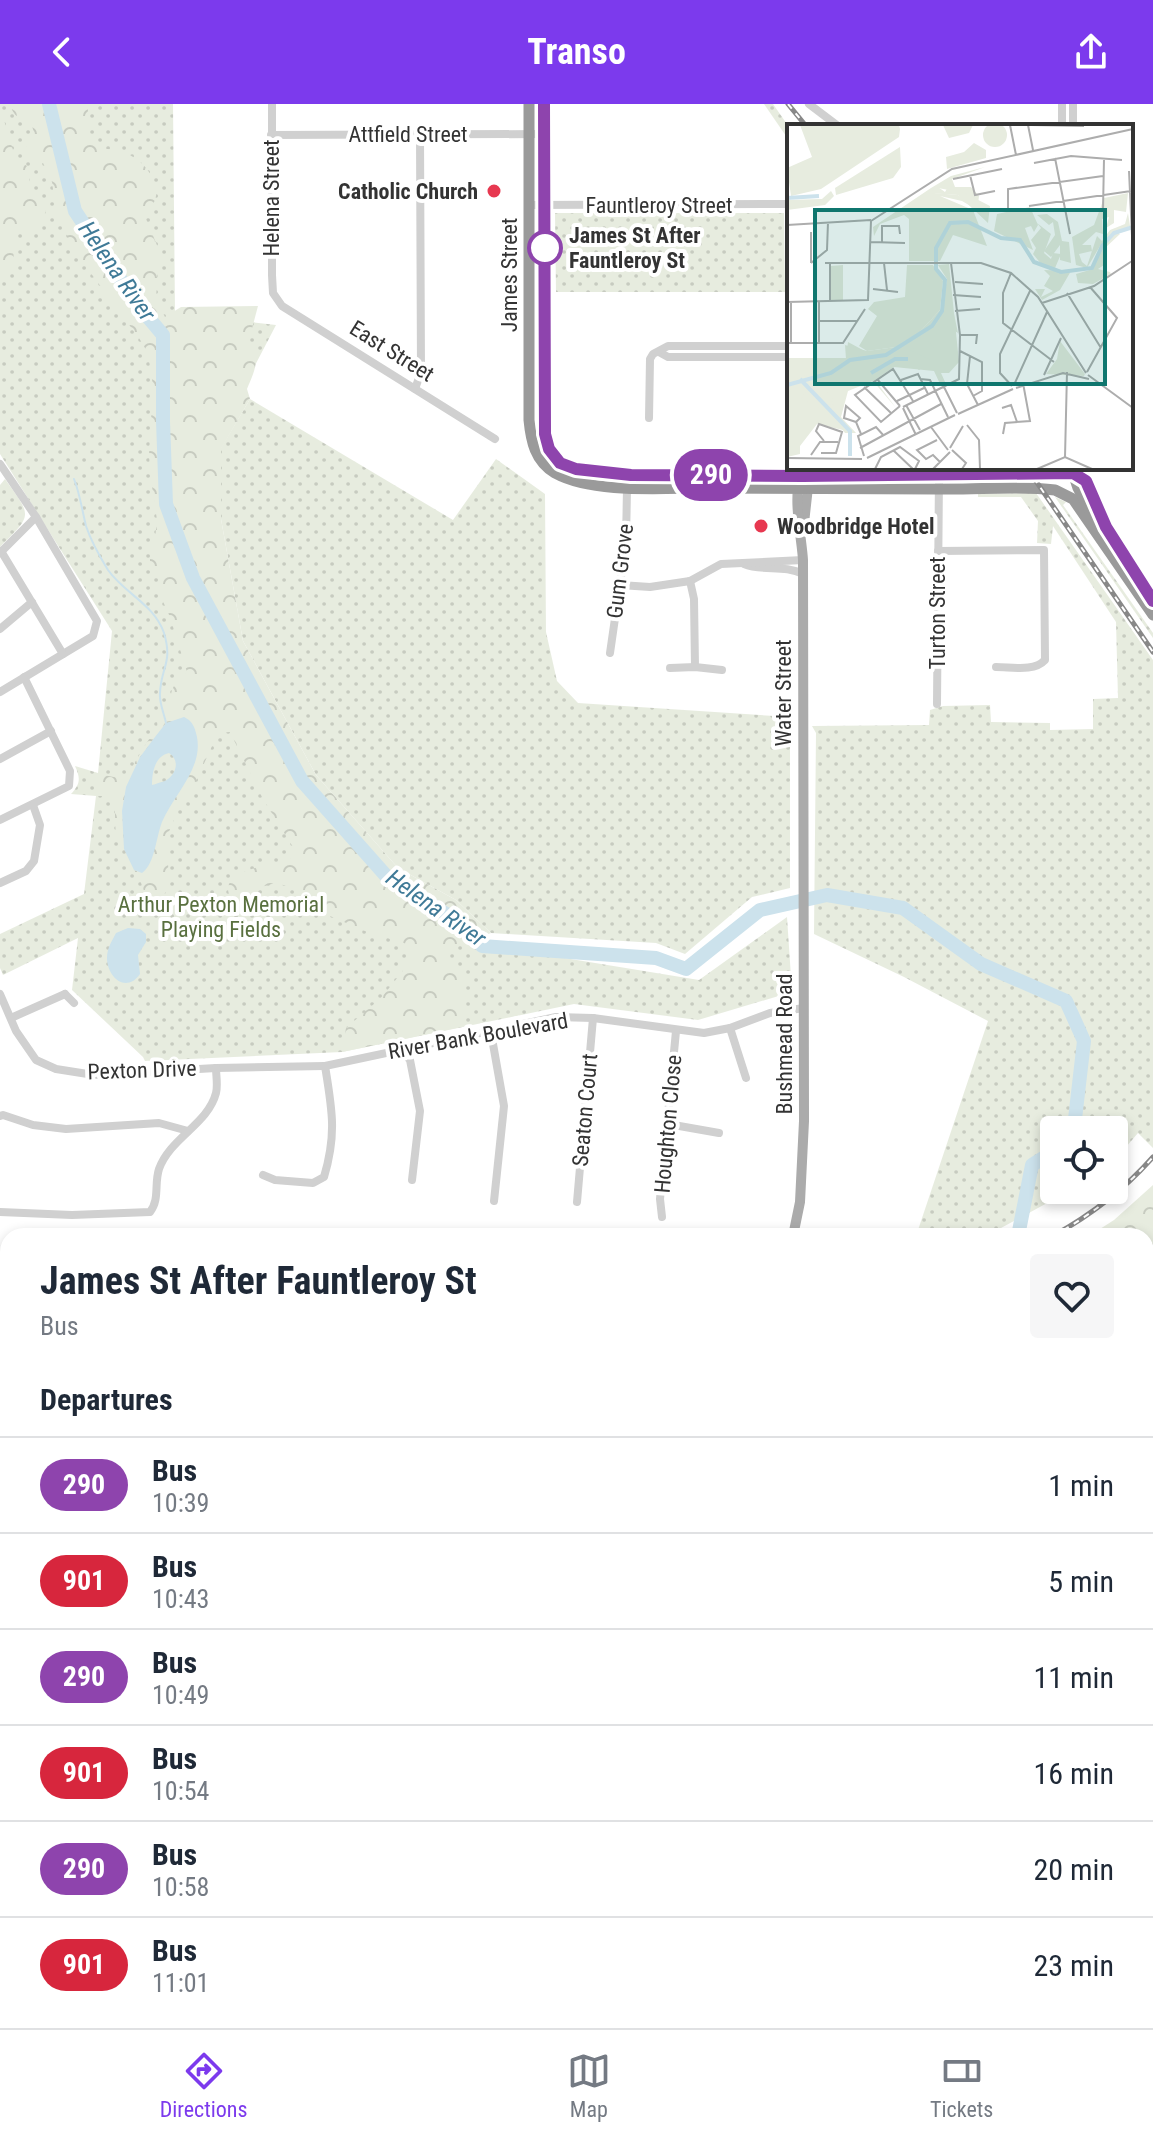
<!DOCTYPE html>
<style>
:root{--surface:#fff;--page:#f6f6f7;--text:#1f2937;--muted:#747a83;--line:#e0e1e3;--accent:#7c3aed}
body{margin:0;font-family:"Roboto Condensed",sans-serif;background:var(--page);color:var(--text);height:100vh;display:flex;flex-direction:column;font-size:30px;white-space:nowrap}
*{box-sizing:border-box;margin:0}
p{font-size:26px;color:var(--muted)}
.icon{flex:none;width:44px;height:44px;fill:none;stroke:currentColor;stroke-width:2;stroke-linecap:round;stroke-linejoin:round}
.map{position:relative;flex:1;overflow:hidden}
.drawer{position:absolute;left:0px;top:1124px;width:1154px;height:800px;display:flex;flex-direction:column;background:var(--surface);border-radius:24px 24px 0 0;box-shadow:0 4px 12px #0003}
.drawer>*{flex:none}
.badge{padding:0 16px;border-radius:26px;font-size:28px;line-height:52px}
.buttons{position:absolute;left:1040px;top:1012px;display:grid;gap:16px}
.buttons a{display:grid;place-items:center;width:88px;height:88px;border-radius:8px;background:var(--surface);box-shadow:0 4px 12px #0003;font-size:40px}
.map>.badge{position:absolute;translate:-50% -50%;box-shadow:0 0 0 4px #fff}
h2{padding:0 40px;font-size:30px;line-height:72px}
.round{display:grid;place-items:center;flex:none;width:84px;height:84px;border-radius:8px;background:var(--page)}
.head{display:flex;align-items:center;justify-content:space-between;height:136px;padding:0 40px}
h1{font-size:38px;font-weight:700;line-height:60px}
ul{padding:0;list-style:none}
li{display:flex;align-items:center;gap:24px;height:96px;padding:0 40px;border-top:2px solid var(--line)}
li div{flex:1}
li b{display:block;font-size:30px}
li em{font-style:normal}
li .badge{min-width:88px;font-weight:700;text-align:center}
header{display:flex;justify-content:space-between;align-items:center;height:104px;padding:0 40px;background:var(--accent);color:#fff;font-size:36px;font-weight:700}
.tab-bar{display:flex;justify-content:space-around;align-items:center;height:112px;border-top:2px solid var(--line);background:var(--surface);font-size:22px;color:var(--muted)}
.tab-bar a{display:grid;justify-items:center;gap:4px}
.tab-bar .selected{color:var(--accent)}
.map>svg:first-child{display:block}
.grass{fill:url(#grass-dots)}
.forest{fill:url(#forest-crowns)}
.water{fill:#cce2ec;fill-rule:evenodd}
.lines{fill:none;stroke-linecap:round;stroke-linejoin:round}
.stream{stroke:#cce2ec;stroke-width:2}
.river{stroke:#cce2ec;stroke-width:14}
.minor{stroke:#d0d0d0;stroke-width:8}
.major{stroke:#ababab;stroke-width:10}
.highway{stroke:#9a9a9a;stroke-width:11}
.rail-casing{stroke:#888;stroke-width:5}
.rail{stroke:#fff;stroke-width:2;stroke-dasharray:6;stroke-linecap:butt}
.line-casing{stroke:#fff;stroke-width:18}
.line{stroke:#8e44ad;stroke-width:12}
.poi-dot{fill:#e73850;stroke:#fff;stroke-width:3}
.stop-dot{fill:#fff;stroke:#8e44ad;stroke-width:4}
.labels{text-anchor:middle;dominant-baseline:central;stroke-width:8;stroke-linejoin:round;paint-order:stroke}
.street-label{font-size:22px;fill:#333;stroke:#fff}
.poi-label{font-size:22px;font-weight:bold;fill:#333;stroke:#fff;text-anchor:end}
.stop-label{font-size:22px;font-weight:bold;fill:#333;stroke:#fff;text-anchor:start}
.park-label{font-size:22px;fill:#59703f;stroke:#fff}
.water-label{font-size:24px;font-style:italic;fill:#3f7a97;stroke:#fff}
.inset-river{fill:none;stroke:#cce2ec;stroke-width:4}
.inset-road{fill:none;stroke:#adadad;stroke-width:2}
.view{fill:#0f766e;fill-opacity:0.15;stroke:#0f766e;stroke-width:4}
.inset-edge{fill:none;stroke:#333;stroke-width:4}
</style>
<header><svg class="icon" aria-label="back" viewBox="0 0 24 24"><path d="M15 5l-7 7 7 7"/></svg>Transo<svg class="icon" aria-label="share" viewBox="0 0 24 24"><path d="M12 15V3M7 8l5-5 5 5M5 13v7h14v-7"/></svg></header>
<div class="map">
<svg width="1153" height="1924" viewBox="0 0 1153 1924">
<defs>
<pattern id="grass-dots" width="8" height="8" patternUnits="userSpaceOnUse" patternTransform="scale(2)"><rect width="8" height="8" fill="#e7ecdf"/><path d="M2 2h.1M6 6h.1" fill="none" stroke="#c7cbc0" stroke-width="1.8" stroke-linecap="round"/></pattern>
<pattern id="forest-crowns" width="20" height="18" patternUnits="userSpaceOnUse" patternTransform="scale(2)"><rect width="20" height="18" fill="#e7ecdf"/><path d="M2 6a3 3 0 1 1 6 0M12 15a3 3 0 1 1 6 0" fill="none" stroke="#c7cbc0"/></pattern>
</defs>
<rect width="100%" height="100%" fill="#fff"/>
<g class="grass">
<path d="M0 0H173L175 209 276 221 188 390 277 657 460 837 699 876 787 813 792 888 698 916 574 900 342 948 145 957 143 953 72 886 78 834 3 871 0 864V830L84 790 96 692 71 690C80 680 81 675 75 662L98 669 112 527 0 350Z"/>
<polygon points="764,0 773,0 789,23 789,63 786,63 786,32"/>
<polygon points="555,109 784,109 785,188 556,188"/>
<polygon points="250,295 453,416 496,355 545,390 546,528 557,577 578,599 790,613 790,784 752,793 685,850 656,839 491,829 456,796 398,764 316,671 243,537 221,415 221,344"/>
<path d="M5 375C32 413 33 410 0 443V381Z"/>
<polygon points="1036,389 1153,556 1153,1044 1138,1029 1114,1057 1114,1026 1054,1026 1054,1086 1071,1086 990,1130 916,1132 988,917 904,873 814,830 816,629 812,622 929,621 930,606 943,602 990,601 991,618 1050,619 1050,626 1093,625 1093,595 1118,594 1116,518 1053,422 1051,440 1037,439 1038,417 1021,393 978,393 978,390"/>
<polygon points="1055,393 1066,398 1063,401 1153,529 1153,534"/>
</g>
<g class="forest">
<path d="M10 0H86L88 6 86 27 98 45C121 43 147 55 154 79 154 81 157 90 156 92 155 99 148 108 146 115L159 146 156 195 165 213 181 203 258 202 249 236C261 255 255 266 247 285L250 295 221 345V415L243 537 316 671 398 764 456 796 491 829 452 844 448 850 452 860 463 867 462 903 466 922 342 948 346 924 381 894 402 868 410 851 407 840 365 827 330 812 312 794 295 784 275 779 258 784 246 795 232 796C212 766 274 761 290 755L293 743 263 695 230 628 218 629 196 677 180 702 167 732 169 784 159 797 148 798 140 776 134 766 142 769C155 753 154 735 163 716 170 699 182 683 192 667L166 619 140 653 122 707 124 745C109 728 120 710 111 692H96L98 670 124 675C137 658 144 639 158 624 155 613 161 609 170 602 171 582 173 582 187 568L170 513 161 493 162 478 150 458V447L155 435 157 416 151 376 149 351 153 282 148 249 139 234 87 164 65 128 56 107 52 78 43 59 34 58 28 52 25 44 35 33 30 14C18 16 13 11 10 0Z"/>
<polygon points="0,3 16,56 27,62 31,84 46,107 38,127 32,131 19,128 13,146 15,164 8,169 0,169"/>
<polygon points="1153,1081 1153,1143 1146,1144 1146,1132 1089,1132 1114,1116"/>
<polygon points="1146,1292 1153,1299 1153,1433 1146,1436"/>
<polygon points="1148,1904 1149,1915 1153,1915 1153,1924 1097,1924 1095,1916 1146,1916"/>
</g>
<g class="water">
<path d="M184 613C193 617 195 624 197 633 203 665 174 690 162 718 156 733 155 760 142 769L134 766 124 745 122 707 126 683 140 653 155 633 166 619ZM169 649C180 656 177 670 165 677 164 677 153 681 152 681 152 668 155 652 169 649Z"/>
<path d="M128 824 140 825 146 830V838L138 851 140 870C126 890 107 873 107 854 107 844 112 837 116 829Z"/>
</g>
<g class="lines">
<path class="stream" d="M74 375C80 390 82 406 86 422 91 437 100 453 108 466 125 490 154 500 164 529 173 559 161 563 160 589 159 599 164 609 166 619"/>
<g class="river">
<polyline points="49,0 75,107 137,200 163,231 163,317 166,400 193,474 302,677 388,774 451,813 482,842 656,854 686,865 760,806 827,791 903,804 981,860 1066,897 1084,937 1075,1015 1067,1026"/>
<polyline points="1018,1132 1032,1061 1048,1051 1054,1043"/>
<polyline points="932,1916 940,1924"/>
</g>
<g class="minor">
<polyline points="272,0 272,171 273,189 282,202 495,335"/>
<polyline points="809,0 838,22"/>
<polyline points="1073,0 1073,22"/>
<polyline points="1062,22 1062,0"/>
<polyline points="271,31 544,30"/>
<polyline points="530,101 789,100"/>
<polyline points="659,248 668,253 789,253"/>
<polyline points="415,285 421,268 420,29"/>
<polyline points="649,314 650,255 653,250 668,242 789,242"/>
<polyline points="0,360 36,413 97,517 93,532 0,588"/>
<polyline points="1,447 63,550"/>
<path d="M938 447 1044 446 1045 556C1034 568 1012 563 996 563"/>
<polyline points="0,449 36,413"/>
<path d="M744 460C763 468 784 460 803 470"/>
<polyline points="690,477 694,495 695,563"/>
<polyline points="620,481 650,483 690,477 721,460 803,456"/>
<polyline points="0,525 32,498"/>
<polyline points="610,549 626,438 627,384"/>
<polyline points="670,564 695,563 722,566"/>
<polyline points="937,600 939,371"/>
<polyline points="0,655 51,627"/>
<polyline points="0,716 69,682 70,667 24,573"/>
<polyline points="0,779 26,767 34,757 40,721 33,701"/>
<polyline points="0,890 16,927 36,956 56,965 94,971 216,964 325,962"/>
<polyline points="65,890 74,899"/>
<polyline points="11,914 65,890"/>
<polyline points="730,924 746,974"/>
<polyline points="484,927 493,940 504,1002 494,1097"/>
<polyline points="401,946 410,956 420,1007 412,1076"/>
<polyline points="0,1012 3,1011 33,1021 66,1025 159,1019 188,1027"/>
<polyline points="668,1020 719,1029"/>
<path d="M263 1071 275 1076 313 1079 324 1073C337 1030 332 1005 325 962L556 913 593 914 704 929 730 924 770 909 804 904"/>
<polyline points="577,1098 593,914"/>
<path d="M0 1108 72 1111 150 1108C160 1095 154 1080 159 1065 170 1034 208 1020 216 989 218 982 216 971 216 964"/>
<polyline points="662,1113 660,1095 676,927"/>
<polyline points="0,1298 8,1290"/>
<polyline points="0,1323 8,1328"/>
<polyline points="0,1369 8,1384"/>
<polyline points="1146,1660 1153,1659"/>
<polyline points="0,1668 8,1668"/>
<polyline points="0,1778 8,1780"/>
<polyline points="1146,1801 1153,1799"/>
<polyline points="0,1843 8,1845"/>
<polyline points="276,1916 291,1924"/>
<polyline points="695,1916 700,1924"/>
<polyline points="521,1924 531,1916"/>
</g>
<g class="major">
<polyline points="803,428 808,383 805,377"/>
<path d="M793 1132 800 1098 804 1017 803 456C802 437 793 394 800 377"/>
<polyline points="0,1894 8,1883"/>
</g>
<g class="highway">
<path d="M529 0V316C531 337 535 357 555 369 593 390 662 384 706 384 783 384 861 385 938 385 977 386 1017 381 1055 386L1073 395 1153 511"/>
<polyline points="544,0 545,330 549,345 560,359 587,366 631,371 803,372 1073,369 1086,377 1106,423 1153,497"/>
<polyline points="1073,369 1078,384 1092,410 1092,414"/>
</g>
<g class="rail-casing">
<g id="rail">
<polyline points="788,0 806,22"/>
<polyline points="1027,364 1153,548"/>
<path d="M1053 1132C1091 1111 1124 1086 1153 1053"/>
<polyline points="1146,1176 1153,1177"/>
<polyline points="0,1186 8,1186"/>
</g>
</g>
<use href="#rail" class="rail"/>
</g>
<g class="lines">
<g class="line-casing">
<polyline id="line" points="544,0 545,330 549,345 560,359 576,365 631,371 803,372 1073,369 1086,377 1106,423 1153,497"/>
</g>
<use href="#line" class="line"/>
</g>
<g class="poi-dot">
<circle cx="494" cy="87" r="8"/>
<circle cx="761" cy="422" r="8"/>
</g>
<circle class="stop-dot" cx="545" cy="144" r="16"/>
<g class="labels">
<g class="street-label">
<text x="408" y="30">Attfield Street</text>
<text transform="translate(271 94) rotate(-90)">Helena Street</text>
<text x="659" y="101">Fauntleroy Street</text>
<text transform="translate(509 171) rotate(-90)">James Street</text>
<text transform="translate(392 247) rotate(32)">East Street</text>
<text transform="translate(620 467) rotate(-83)">Gum Grove</text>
<text transform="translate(937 509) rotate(-90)">Turton Street</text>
<text transform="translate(783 589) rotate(-90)">Water Street</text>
<text transform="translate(478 932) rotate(-10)">River Bank Boulevard</text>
<text transform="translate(784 940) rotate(-90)">Bushmead Road</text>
<text transform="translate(142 966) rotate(-2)">Pexton Drive</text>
<text transform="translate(585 1006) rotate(-85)">Seaton Court</text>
<text transform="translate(668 1020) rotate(-85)">Houghton Close</text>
</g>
<g class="poi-label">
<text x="478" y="87">Catholic Church</text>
<text x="777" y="422" text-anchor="start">Woodbridge Hotel</text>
</g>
<g class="stop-label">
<text x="569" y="131">James St After<tspan x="569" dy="25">Fauntleroy St</tspan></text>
</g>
<g class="park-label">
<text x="221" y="800">Arthur Pexton Memorial<tspan x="221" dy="25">Playing Fields</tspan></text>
</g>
<g class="water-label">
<text transform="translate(117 167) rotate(55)">Helena River</text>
<text transform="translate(436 804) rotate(35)">Helena River</text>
</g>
</g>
<g transform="translate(787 20)">
<rect width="346" height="346" fill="#fff"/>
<path d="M13 1H112L113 5 112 13 34 65 4 72 0 44 25 33ZM187 19 199 26V34L160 45 159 33 177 28ZM198 43 165 55 168 63H184L192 72 191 80 172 68 151 64 147 69 171 71 186 81 187 84 175 77 153 72 186 86 200 122 166 111 153 137H122V95L117 91 93 100 87 112 86 103 144 64 164 52ZM250 99 264 110 257 129 264 135 266 129 274 130 268 144 255 141 246 130 249 124 244 116 254 104ZM162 140 172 238 162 249H154L159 260 154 262 147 247 107 243 88 256 109 284 86 257 61 267 54 293 69 309 30 300 13 322V330L0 333V234H59L61 218 87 232 127 218 154 191 160 155 151 141ZM56 141V176H44V142ZM120 141H146L156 157 153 186 129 212 109 223 80 227 72 222 90 192 81 185 87 178 118 173ZM273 217 298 250 297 252 259 250 270 235Z" fill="#e7ecdf"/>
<path d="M162 61 203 82 201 99 171 71 141 69 151 63 158 68ZM341 69 339 88 327 86V99L319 104 322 93 315 95 316 110 309 108 295 121H304L305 127 292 130 295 138 300 142 310 112 315 117 323 106 338 100 341 89 343 102 330 108 333 110 317 125V141L311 145 323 148 324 150 306 160 291 159 289 150 306 145 316 122 328 109 313 122 300 144 289 141 285 113 307 101 317 74ZM243 83 251 101 247 108 244 102 238 104 246 126 207 107 210 90ZM260 90 271 98 275 117 282 118 284 139 273 136V121L264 133 257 127 268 111 266 98 262 101 250 91ZM257 146 284 147 273 166 255 176 248 165H258L254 173 266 167 257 162 263 152ZM153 186 156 192 167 190 171 209 155 199 146 216 148 225 140 216 123 226 148 238 121 232 126 239 140 241 132 246 113 232 67 237 23 260 44 253 52 258 48 264 38 265 48 277 37 280 47 281 44 288 69 309H58L42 288 14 275 21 264 0 266V258L32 247 39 237 59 235 58 221 80 227 109 223 129 212Z" fill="#e7ecdf"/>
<path d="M113 23 114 43 106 54 49 71 48 64ZM44 67 47 72 38 81 0 86V76L35 75Z" fill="#e7ecdf"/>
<path d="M196 11a12 12 0 1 1 24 0a12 12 0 1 1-24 0ZM156 1H186L182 9 162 14Z" fill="#e7ecdf"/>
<path class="inset-river" d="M0 74 32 72M84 249 108 235H121M13 255 63 307V332M0 261 44 249 63 236 99 231 145 202 155 187 158 156 149 145V124L163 99 181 98 214 114 233 116 247 138 274 148 305 144 315 122 327 109 346 103"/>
<path class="inset-road" d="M223 1 229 31M241 1 246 26M244 1 297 2M268 34 283 110M247 39 284 32 335 36M342 47 346 133M183 51 188 71 208 67M166 55 215 45M242 82 344 67M221 84V65L316 52M316 86 317 35M0 101 84 96M84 118 118 119M95 118V102H112L113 110M24 139 40 126 41 98M24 139V108M38 139H84M43 139V176M84 139H194L224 149 251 173 299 249M97 139 100 166M164 139 173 211H190L189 220M224 149 216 169V199L267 238M168 158 196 160M86 165 111 168M280 169 314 224M166 171 194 173M0 178 81 176 84 97 165 45 346 5M4 178V219M32 178V219M255 179 307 162 345 137M168 187 193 185M32 197H70M0 219H56L78 185M173 227 195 238V267L186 272M183 232 180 260 191 281M300 248 330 194 303 163M257 251 274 214M301 251 346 284M90 255 113 282M133 255 143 256 161 293M114 256 131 250 141 270M227 261 260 188M225 262 213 249V230L243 167M77 263 104 289M157 263 170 289M229 264 276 249 302 255M110 277 137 264M119 281 133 306M113 282 94 298 68 271 106 245 126 277M116 283 172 255 173 211M116 284 129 311M215 284 224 281 230 298M171 290 226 265M69 298 57 294 59 282 73 294 69 298 74 310M180 301 192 316 193 345M144 303 161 326M216 310 218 299 243 297 236 259M150 316 130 326 139 335 146 331 153 338M73 324 154 280M163 324 176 302M106 326 126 345M165 326 179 339 175 345M34 329H49L55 308 32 300 29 307 37 317M24 331 33 318H51M77 332 71 312 89 303 97 312M278 333 280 248M0 334 75 335M80 334 168 291M88 345 94 333 113 323 132 337 128 345M146 345 163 328M250 345 278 333 305 345"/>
<path class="view" d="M28 86H318V260H28Z"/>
<rect width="346" height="346" class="inset-edge"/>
</g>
</svg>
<div class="buttons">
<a><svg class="icon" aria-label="locate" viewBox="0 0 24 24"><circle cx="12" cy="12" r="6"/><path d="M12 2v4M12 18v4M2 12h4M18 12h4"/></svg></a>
</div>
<b class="badge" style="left:711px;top:371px;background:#8e44ad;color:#fff">290</b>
<section class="drawer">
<div class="head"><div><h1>James St After Fauntleroy St</h1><p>Bus</p></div><a class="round"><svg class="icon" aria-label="heart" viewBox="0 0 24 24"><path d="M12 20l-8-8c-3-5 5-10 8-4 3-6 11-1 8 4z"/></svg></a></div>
<h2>Departures</h2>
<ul>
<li><span class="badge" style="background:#8e44ad;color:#fff">290</span><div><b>Bus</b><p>10:39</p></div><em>1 min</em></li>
<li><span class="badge" style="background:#d7263d;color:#fff">901</span><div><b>Bus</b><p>10:43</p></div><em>5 min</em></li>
<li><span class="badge" style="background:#8e44ad;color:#fff">290</span><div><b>Bus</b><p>10:49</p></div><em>11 min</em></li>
<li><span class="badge" style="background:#d7263d;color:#fff">901</span><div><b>Bus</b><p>10:54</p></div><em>16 min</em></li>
<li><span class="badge" style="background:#8e44ad;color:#fff">290</span><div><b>Bus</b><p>10:58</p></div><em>20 min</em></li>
<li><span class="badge" style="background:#d7263d;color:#fff">901</span><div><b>Bus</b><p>11:01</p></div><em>23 min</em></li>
</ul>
</section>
</div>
<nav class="tab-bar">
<a class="selected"><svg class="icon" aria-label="directions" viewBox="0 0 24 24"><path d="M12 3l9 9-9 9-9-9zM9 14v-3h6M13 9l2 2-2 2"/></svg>Directions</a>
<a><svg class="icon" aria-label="map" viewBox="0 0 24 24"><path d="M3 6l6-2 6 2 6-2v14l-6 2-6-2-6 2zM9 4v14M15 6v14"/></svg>Map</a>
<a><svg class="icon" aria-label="tickets" viewBox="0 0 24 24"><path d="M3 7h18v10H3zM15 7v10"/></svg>Tickets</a>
</nav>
